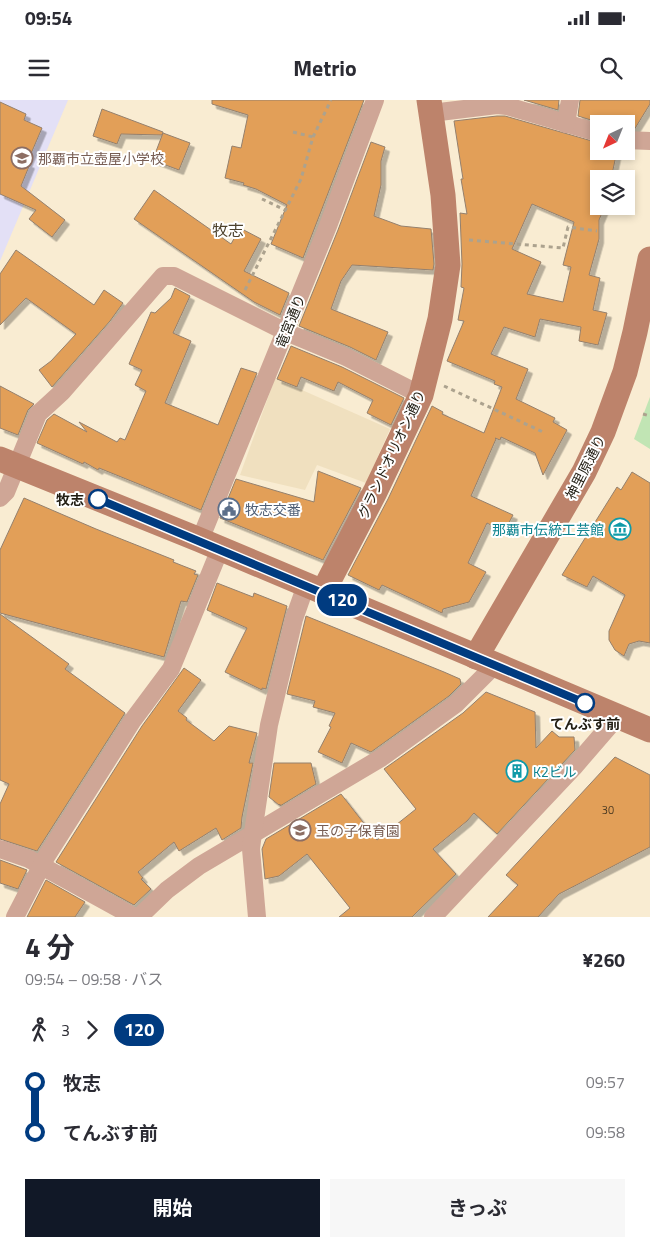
<!DOCTYPE html>
<html lang="ja">
<meta charset="utf-8">
<style>
:root{--surface:#fff;--page:#f7f7f7;--text:#2b2b33;--muted:#7c7c81;--accent:#111827}
body{margin:0;font-family:"Titillium Web","Noto Sans JP",sans-serif;background:var(--page);color:var(--text);height:100vh;display:flex;flex-direction:column;font-size:19px;white-space:nowrap}
*{box-sizing:border-box;margin:0}
p{font-size:16px;color:var(--muted)}
.icon{flex:none;width:28px;height:28px;fill:none;stroke:currentColor;stroke-width:2;stroke-linecap:round;stroke-linejoin:round}
.map{position:relative;height:817px;overflow:hidden}
.panel{display:flex;flex-direction:column;background:var(--surface);flex:1}
.panel>*{flex:none}
.badge{padding:0 10px;border-radius:16px;font-size:18px;line-height:32px}
.needle{width:32px;rotate:223deg}
.controls{position:absolute;left:590px;top:15px;display:grid;gap:10px}
.controls a{display:grid;place-items:center;width:45px;height:45px;border-radius:0px;background:var(--surface);box-shadow:0 2px 8px #0003;font-size:25px}
.map>.badge{position:absolute;translate:-50% -50%;box-shadow:0 0 0 2px #fff}
.legs{display:flex;align-items:center;gap:8px;height:55px;padding:0 25px;font-size:16px}
.legs p{margin-inline-start:auto}
.overview{display:flex;align-items:center;justify-content:space-between;height:85px;padding:0 25px}
h1{font-size:28px;font-weight:700;line-height:38px}
.cta{display:flex;gap:10px;margin-top:auto;padding:10px 25px}
.cta a{flex:1;height:58px;border-radius:0px;background:var(--accent);color:#fff;font-size:20px;font-weight:700;line-height:58px;text-align:center}
.cta a+a{background:var(--page);color:var(--text)}
ul{padding:0 25px;list-style:none}
li{display:flex;align-items:center;gap:18px;height:50px;font-size:19px}
li i{display:grid;place-items:center;width:8px;height:100%;margin:0 6px;background:currentColor}
li i::after{content:'';width:12px;height:12px;margin:-6px;border:4px solid;border-radius:50%;background:var(--surface)}
li p{margin-inline-start:auto}
li:first-child i{background:linear-gradient(#0000 50%,currentColor 0)}
li:last-child i{background:linear-gradient(currentColor 50%,#0000 0)}
.status{display:flex;justify-content:space-between;align-items:center;height:35px;padding:0 25px;background:var(--surface);direction:ltr}
.status svg{height:14px;fill:currentColor}
header{display:flex;justify-content:space-between;align-items:center;height:65px;padding:0 25px;background:var(--surface);font-size:22px;font-weight:700}
.map>svg:first-child{display:block}
.built{fill:#f0e0bf}
.education{fill:#e3e0f6}
.green{fill:#c1e5b4}
.building{fill:#e29f59;stroke:#94806d;fill-rule:evenodd;filter:url(#shadow)}
.lines{fill:none;stroke-linecap:round;stroke-linejoin:round}
.path{stroke:#aca28e;stroke-width:3;stroke-dasharray:4 4;stroke-linecap:butt}
.street{stroke:#cfa696;stroke-width:18}
.secondary{stroke:#bd836b;stroke-width:25}
.line-1-casing{stroke:#fff;stroke-width:11}
.line-1{stroke:#003b80;stroke-width:8}
.stop-1-dot{fill:#fff;stroke:#003b80;stroke-width:2.5}
.labels{text-anchor:middle;dominant-baseline:central;stroke-width:4;stroke-linejoin:round;paint-order:stroke}
.number-label{font-size:11px;fill:#513e24}
.education-label{font-size:14px;fill:#785e54;stroke:#fff;text-anchor:start}
.street-label{font-size:14px;fill:#211d13;stroke:#fff}
.stop-label{font-size:14px;font-weight:bold;fill:#211d13;stroke:#fff;text-anchor:end}
.service-label{font-size:14px;fill:#4e5e75;stroke:#fff;text-anchor:start}
.culture-label{font-size:14px;fill:#0d838f;stroke:#fff;text-anchor:end}
.quarter-label{font-size:16px;fill:#4d422d;stroke:#fff}
</style>
<div class="status"><b>09:54</b><svg viewBox="0 0 49 12"><path d="M0 12V9h3v3zM5 12V6h3v6zM10 12V3h3v9zM15 12V0h3v12zM26 1h20v11H26zM47 4h2v5h-2z"/></svg></div>
<header><svg class="icon" aria-label="menu" viewBox="0 0 24 24"><path d="M4 6h16M4 12h16M4 18h16"/></svg>Metrio<svg class="icon" aria-label="search" viewBox="0 0 24 24"><circle cx="10" cy="10" r="6"/><path d="M15 15l6 6"/></svg></header>
<div class="map">
<svg width="650" height="817" viewBox="0 0 650 817">
<defs>
<filter id="shadow"><feDropShadow dx="4.5" dy="4.5" stdDeviation="0" flood-color="#0004"/></filter>
</defs>
<rect width="100%" height="100%" fill="#f9ecd2"/>
<polygon class="built" points="275,278 390,329 366,383 317,365 305,390 240,375"/>
<polygon class="education" points="0,0 68,0 0,161"/>
<polygon class="green" points="650,297 650,349 634,339"/>
<g class="building">
<polygon points="212,0 364,0 303,158 271,144 287,105 256,89 243,85 244,83 225,78 232,46 241,48 248,15 212,4"/>
<polygon points="524,0 559,0 558,10"/>
<polygon points="580,0 650,0 650,4 634,30 626,29 626,24 604,24 578,16"/>
<polygon points="0,2 26,14 24,20 42,28 27,63 30,64 21,86 65,120 52,137 29,119 36,110 0,94"/>
<polygon points="102,9 163,32 162,35 121,34 117,44 93,36"/>
<path d="M497 16H505L599 43V51H617L611 79H599V106H605L599 120V139L589 175 600 178 593 210 607 213 598 245 579 241 581 227 540 219 535 237 504 227 491 254 528 269 516 299 555 318 553 322 567 330 543 375 535 353 501 337 500 340 495 338 496 339 471 396 513 415 504 432 487 423 468 463 486 472 469 502 443 509 442 513 382 485 379 490 348 475 388 399 432 306 443 312 442 314 484 333 502 287 494 284 495 281 447 261 464 221 458 220 464 188 461 187 462 164 460 113 467 114 461 79H463L454 21ZM532 104 574 122 563 165 571 167 563 202 527 194 541 162 512 149Z"/>
<polygon points="163,33 190,43 179,70 155,61 155,54"/>
<polygon points="371,42 385,47 381,61 381,85 374,116 401,126 431,129 434,164 433,170 352,165 341,181 331,209 388,232 376,260 350,247 299,226 338,130"/>
<polygon points="154,90 231,144 240,128 261,139 244,171 289,193 280,215 254,202 134,119"/>
<polygon points="16,150 94,205 104,190 123,203 110,221 52,287 39,270 51,261 76,234 26,198 0,225 0,174"/>
<polygon points="175,188 190,196 173,233 191,241 165,303 218,325 241,268 257,273 201,410 141,385 99,368 98,370 84,362 83,364 37,343 47,320 54,314 87,332 79,322 117,342 120,338 125,340 146,291 135,285 142,270 129,264 151,212 155,213 171,198"/>
<polygon points="291,246 342,267 404,298 391,325 367,313 373,300 338,282 334,291 301,277 297,287 277,279"/>
<polygon points="0,286 34,304 28,310 18,335 0,328"/>
<polygon points="318,371 361,388 323,460 220,418 236,379 314,402"/>
<polygon points="632,372 650,383 650,543 639,541 629,544 624,556 615,550 609,540 609,531 625,495 593,476 587,487 562,475 617,387 621,390"/>
<polygon points="24,398 96,429 174,460 173,462 196,471 194,474 198,475 187,502 181,501 164,557 0,513 0,450"/>
<polygon points="217,483 253,497 254,493 287,506 266,589 262,588 262,590 225,572 247,528 207,510"/>
<polygon points="0,514 69,564 65,569 125,613 37,751 0,739 0,704 9,684 0,680"/>
<polygon points="306,516 444,572 460,579 461,584 449,596 371,652 351,643 342,663 318,652 331,627 329,626 335,613 313,607 315,601 287,594"/>
<polygon points="184,568 201,580 178,611 187,618 186,620 214,641 229,626 257,633 249,663 253,663 242,717 241,728 222,740 216,728 179,751 174,742 138,772 143,778 141,779 151,789 134,805 56,762 142,626"/>
<polygon points="486,592 535,612 536,648 552,631 559,637 574,637 575,650 497,734 474,713 467,721 433,749 456,774 412,817 339,817 350,808 307,754 279,776 265,779 262,749 266,739 341,694 377,740 416,709 384,669 463,613"/>
<polygon points="615,657 650,675 650,747 559,794 538,817 488,817 518,785 506,775"/>
<polygon points="274,663 311,663 316,684 280,706 280,704 279,705 269,697"/>
<polygon points="0,760 27,770 18,789 0,783"/>
<polygon points="46,780 85,802 75,817 27,817"/>
</g>
<g class="lines">
<g class="path">
<polyline points="293,32 313,37"/>
<polyline points="262,99 285,110"/>
<polyline points="469,140 563,148 568,127 597,131"/>
<polyline points="245,190 301,79 313,37 331,0"/>
<polyline points="444,286 543,332"/>
<polyline points="643,314 650,316"/>
</g>
<g class="street">
<polyline points="431,13 497,5 507,6 599,33"/>
<polyline points="566,24 570,0"/>
<polyline points="626,40 650,41"/>
<polyline points="0,398 6,392 38,314 62,292 163,176 174,176 286,232 346,257 421,295"/>
<polyline points="200,440 328,126 375,0"/>
<polyline points="0,749 29,759 134,817"/>
<polyline points="15,817 46,757 133,620 171,569 220,449"/>
<polyline points="139,817 167,790 199,766 381,658 456,604 495,565"/>
<polyline points="257,817 251,749 253,733 269,625 294,519 306,485"/>
<polyline points="433,817 574,667 618,616"/>
</g>
<g class="secondary">
<polyline points="0,359 200,440 650,630"/>
<polyline points="323,492 375,392 421,295 440,219 448,165 443,95 429,0"/>
<polyline points="476,557 584,372 603,332 625,272 635,232 650,159"/>
</g>
</g>
<g class="lines">
<g class="line-1-casing">
<polyline id="line-1" points="98,399 585,603"/>
</g>
<use href="#line-1" class="line-1"/>
</g>
<defs>
<g id="school-ring" transform="scale(1.125)"><circle r="9.5" fill="#fff" stroke="#8d6e63" stroke-width="1.5"/><path d="M0-5L7-2L0 1L-7-2ZM-4 1L0 2.5L4 1V4Q0 6-4 4Z" fill="#8d6e63"/></g>
<g id="civic-ring" transform="scale(1.125)"><circle r="9.5" fill="#fff" stroke="#5c6f8a" stroke-width="1.5"/><path d="M-.6-6.5H3V-4.5H.6V-3L4-1V1h2V6H-6V1h2V-1L-.6-3ZM-1.2 2.5V6h2.4V2.5Z" fill="#5c6f8a"/></g>
<g id="museum-ring" transform="scale(1.125)"><circle r="9.5" fill="#fff" stroke="#0f9aa8" stroke-width="1.5"/><path d="M0-6L6-3V-2H-6V-3ZM-5-1h2V3h-2ZM-1-1h2V3h-2ZM3-1h2V3H3ZM-6 4H6V6H-6Z" fill="#0f9aa8"/></g>
<g id="building-ring" transform="scale(1.125)"><circle r="9.5" fill="#fff" stroke="#0f9aa8" stroke-width="1.5"/><path d="M-4-6H4V6H1V3H-1V6H-4ZM-2.5-4.3h1.7v1.8h-1.7ZM.8-4.3h1.7v1.8H.8ZM-2.5-1h1.7V.8h-1.7ZM.8-1h1.7V.8H.8Z" fill="#0f9aa8"/></g>
</defs>
<g fill-rule="evenodd">
<use href="#school-ring" x="22" y="58"/>
<use href="#civic-ring" x="229" y="409"/>
<use href="#museum-ring" x="620" y="429"/>
<use href="#building-ring" x="517" y="671"/>
<use href="#school-ring" x="300" y="730"/>
</g>
<g class="stop-1-dot">
<circle cx="98" cy="399" r="9"/>
<circle cx="585" cy="603" r="9"/>
</g>
<g class="labels">
<g class="number-label">
<text x="608" y="710">30</text>
</g>
<g class="education-label">
<text x="38" y="58">那覇市立壺屋小学校</text>
<text x="316" y="730">玉の子保育園</text>
</g>
<g class="street-label">
<text transform="translate(290 221) rotate(-68)">竜宮通り</text>
<text transform="translate(391 354) rotate(-65)">グランドオリオン通り</text>
<text transform="translate(585 367) rotate(-63)">神里原通り</text>
</g>
<g class="stop-label">
<text x="84" y="399">牧志</text>
<text x="585" y="623" text-anchor="middle">てんぶす前</text>
</g>
<g class="service-label">
<text x="245" y="409">牧志交番</text>
</g>
<g class="culture-label">
<text x="604" y="429">那覇市伝統工芸館</text>
<text x="533" y="671" text-anchor="start">K2ビル</text>
</g>
<g class="quarter-label">
<text x="228" y="130">牧志</text>
</g>
</g>
</svg>
<div class="controls">
<a><svg class="needle" viewBox="-14 -14 28 28"><path d="M0-13l5 13h-10z" fill="#e53935"/><path d="M0 13l5-13h-10z" fill="#7c7c81"/></svg></a>
<a><svg class="icon" aria-label="layers" viewBox="0 0 24 24"><path d="M12 4l9 5-9 5-9-5zM3 14l9 5 9-5"/></svg></a>
</div>
<b class="badge" style="left:342px;top:500px;background:#003b80;color:#fff">120</b>
</div>
<section class="panel">
<div class="overview"><div><h1>4 分</h1><p>09:54 – 09:58 · バス</p></div><b>¥260</b></div>
<div class="legs"><svg class="icon" aria-label="walk" viewBox="0 0 24 24"><circle cx="13" cy="4" r="2"/><path d="M13 8l-2 6 4 7M11 14l-3 7M7 12l3-4h3l4 4"/></svg>3<svg class="icon" aria-label="forward" viewBox="0 0 24 24"><path d="M9 5l7 7-7 7"/></svg><b class="badge" style="background:#003b80;color:#fff">120</b></div>
<ul>
<li><i style="color:#003b80"></i><b>牧志</b><p>09:57</p></li>
<li><i style="color:#003b80"></i><b>てんぶす前</b><p>09:58</p></li>
</ul>
<div class="cta"><a>開始</a><a>きっぷ</a></div>
</section>
